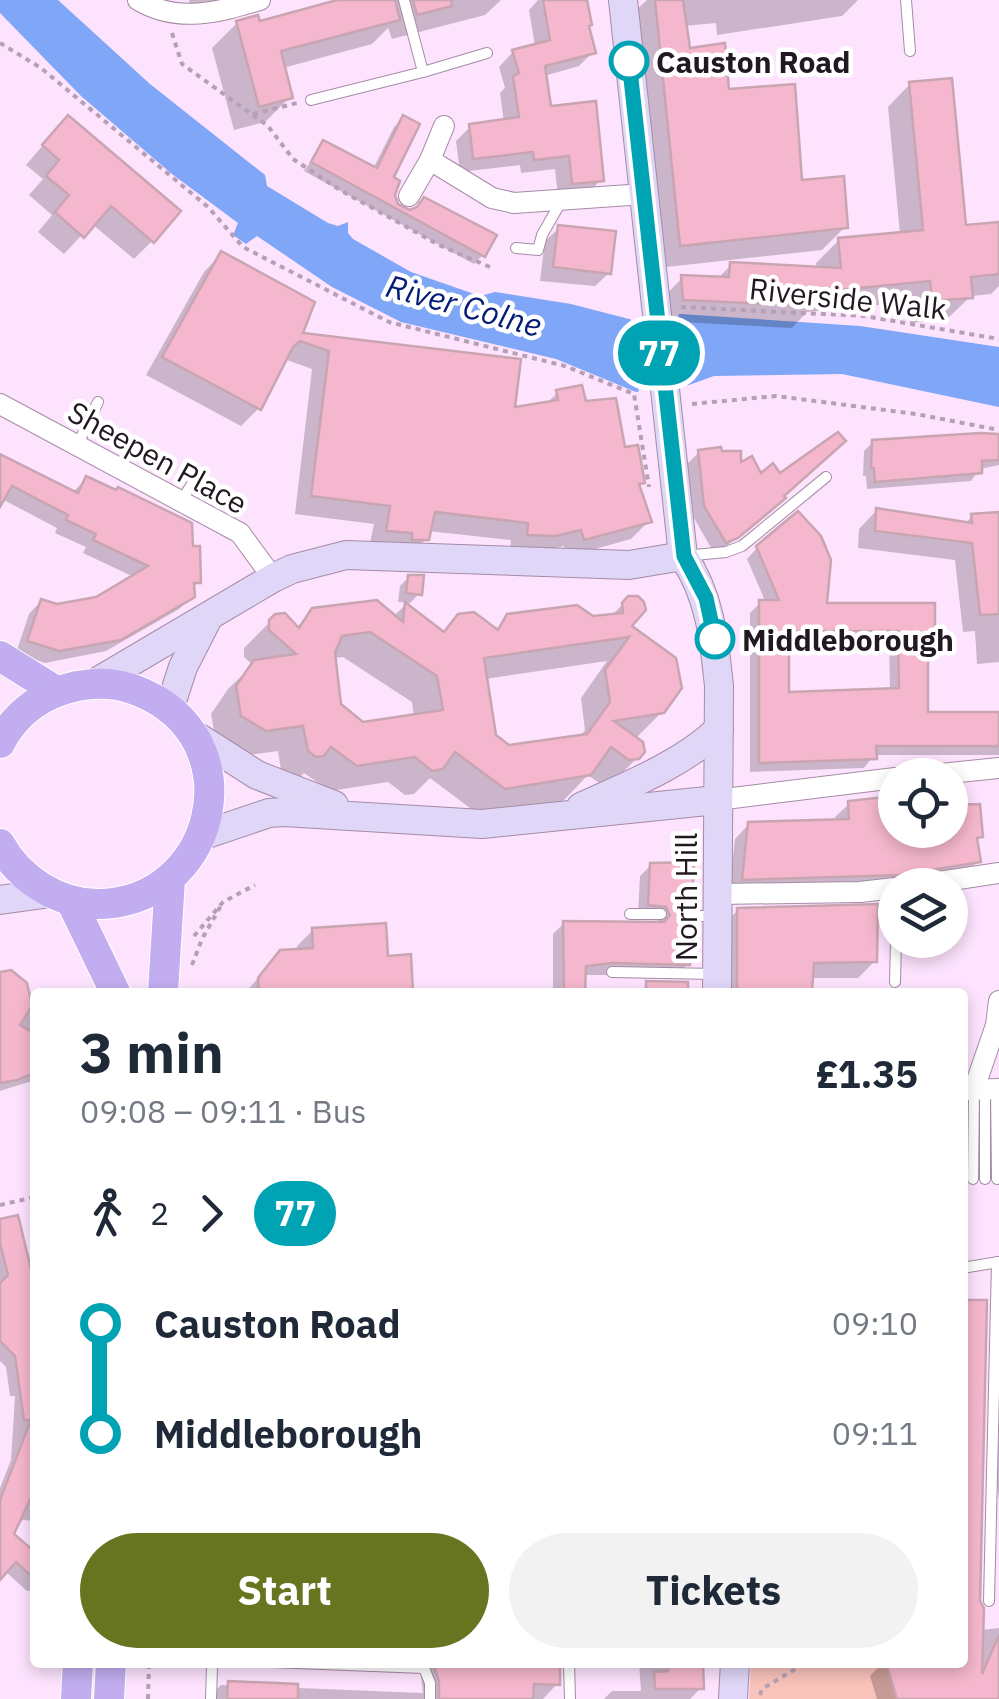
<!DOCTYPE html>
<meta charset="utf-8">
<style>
:root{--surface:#fff;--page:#f2f2f3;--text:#1f2937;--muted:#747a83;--accent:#677521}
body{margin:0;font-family:"IBM Plex Sans",sans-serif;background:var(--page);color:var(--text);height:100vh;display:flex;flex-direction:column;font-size:38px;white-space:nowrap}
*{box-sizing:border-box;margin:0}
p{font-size:32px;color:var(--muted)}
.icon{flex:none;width:55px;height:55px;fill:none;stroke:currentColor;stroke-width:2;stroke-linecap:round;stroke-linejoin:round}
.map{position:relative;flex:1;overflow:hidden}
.drawer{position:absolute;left:30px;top:988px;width:938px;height:680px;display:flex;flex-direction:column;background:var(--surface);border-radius:10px;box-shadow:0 5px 15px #0003}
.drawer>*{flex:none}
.badge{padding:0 20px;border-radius:32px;font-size:35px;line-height:65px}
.fabs{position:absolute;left:878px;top:758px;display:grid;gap:20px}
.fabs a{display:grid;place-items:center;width:90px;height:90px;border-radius:50%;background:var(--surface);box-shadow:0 5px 15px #0003;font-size:50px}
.map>.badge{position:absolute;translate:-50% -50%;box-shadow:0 0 0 5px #fff}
.legs{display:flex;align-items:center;gap:15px;height:110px;padding:0 50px;font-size:32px}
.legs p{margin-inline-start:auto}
.overview{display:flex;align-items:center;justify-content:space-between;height:170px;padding:0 50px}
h1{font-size:55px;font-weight:800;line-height:75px}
.cta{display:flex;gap:20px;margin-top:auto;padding:20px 50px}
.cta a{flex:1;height:115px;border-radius:60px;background:var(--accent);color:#fff;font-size:40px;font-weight:800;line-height:115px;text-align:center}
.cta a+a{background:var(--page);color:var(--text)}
ul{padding:0 50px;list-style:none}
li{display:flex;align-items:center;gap:35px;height:110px;font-size:38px}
li i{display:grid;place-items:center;width:15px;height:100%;margin:0 12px;background:currentColor}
li i::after{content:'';width:25px;height:25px;margin:-12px;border:8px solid;border-radius:50%;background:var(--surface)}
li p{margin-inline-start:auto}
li:first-child i{background:linear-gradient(#0000 50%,currentColor 0)}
li:last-child i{background:linear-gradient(currentColor 50%,#0000 0)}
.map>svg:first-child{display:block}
.green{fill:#f9c2bb}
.water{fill:#7fa6f7}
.pier{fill:#fde3fe}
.shadow{fill:#0003;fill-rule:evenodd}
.building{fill:#f5b7cd;stroke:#c9a5b1;stroke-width:2.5;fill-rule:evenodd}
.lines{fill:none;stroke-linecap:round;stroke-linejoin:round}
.lane-casing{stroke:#a58ca5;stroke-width:12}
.street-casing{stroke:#a58ca5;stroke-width:22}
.secondary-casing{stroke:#a58ca5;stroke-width:30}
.primary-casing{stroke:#fff;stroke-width:32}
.path{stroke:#b5a0b6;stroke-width:4;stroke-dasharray:5 5;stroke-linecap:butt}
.lane{stroke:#fff;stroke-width:10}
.street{stroke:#fff;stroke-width:20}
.secondary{stroke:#e0d6f7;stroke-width:28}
.primary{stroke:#c1adef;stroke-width:30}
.line-1-casing{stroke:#fff;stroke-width:22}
.line-1{stroke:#00a3b4;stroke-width:15}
.stop-1-dot{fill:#fff;stroke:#00a3b4;stroke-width:5}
.labels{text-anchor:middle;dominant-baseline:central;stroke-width:9;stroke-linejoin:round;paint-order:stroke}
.stop-label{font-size:30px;font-weight:bold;fill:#211821;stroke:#fff;text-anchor:start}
.street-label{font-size:30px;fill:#211821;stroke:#fff}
.water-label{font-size:32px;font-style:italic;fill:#031c78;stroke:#fff}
</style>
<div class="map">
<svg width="999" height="1699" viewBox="0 0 999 1699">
<rect width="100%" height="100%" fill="#fde3fe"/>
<polygon class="green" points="886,1662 897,1699 749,1699 751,1663"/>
<polygon class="water" points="0,0 58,0 150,84 265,175 267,186 328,223 338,226 348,222 348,233 353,239 411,272 480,296 495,292 571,304 629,319 681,314 860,326 999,347 999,407 842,374 714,376 689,385 636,392 556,359 401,322 332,287 257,236 246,244 233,235 238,223 172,174 81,96 0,13"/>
<polygon class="pier" points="678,310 687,388 639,394 630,315"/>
<g class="shadow">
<polygon points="189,0 263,0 194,19"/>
<polygon points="350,0 501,0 485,15 392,39 388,28 372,44 283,68 290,97 265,122 234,130 212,48 237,23 258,24"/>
<polygon points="538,0 586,0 587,27 593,52 579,66 544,76 548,109 601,180 587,194 558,197 555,169 521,173 520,165 460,172 456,141 470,127 504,122 500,93 505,88 499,67 513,52 535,46 529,10"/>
<polygon points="647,0 858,0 842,16 717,35 716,23 684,26 688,50 727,91 800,182 845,227 822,250 657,268 632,14"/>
<polygon points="910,84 964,228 999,225 999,286 991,294 971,296 947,319 910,323 908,302 807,312 792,328 661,321 660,301 682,278 717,279 731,265 817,269 816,263 839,240 900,234 888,107"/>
<polygon points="403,118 390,178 396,205 483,255 474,264 304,171 323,143 373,169 394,127"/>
<polygon points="50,137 152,241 134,259 92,224 64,254 38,232 52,215 29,195 43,179 26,165"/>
<polygon points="559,228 609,273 595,286 540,281 545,241"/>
<polygon points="221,254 299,335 512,410 545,405 558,392 584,404 623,450 642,482 637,487 649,521 631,539 566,557 564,546 535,553 510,552 511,540 428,531 426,539 408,557 369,548 374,524 295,514 312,369 284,359 259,408 241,426 146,375 204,272"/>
<polygon points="999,436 999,465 980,469 971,481 867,489 866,476 863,476 864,451 873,442"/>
<polygon points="699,452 760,476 780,476 781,497 771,510 723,549 714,553 694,518 687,464"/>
<polygon points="0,455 74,491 86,479 199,582 192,588 192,596 179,609 106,651 45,663 16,653 29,614 41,601 57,607 97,599 134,577 83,553 86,547 55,533 57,528 0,498"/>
<polygon points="876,511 964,525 972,516 999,514 999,662 977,664 975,631 963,632 955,560 858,548 859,529"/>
<path d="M757 548 824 605 933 630 925 637V715H999V755H874L864 768 750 772V613L760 603H766L747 559ZM786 640H889L890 691 786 695Z"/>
<polygon points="409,577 419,594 410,603 398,602 400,586"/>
<path d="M629 598V626L662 712 635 739 638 757 611 784 602 785 588 775 563 801 478 814 430 778 414 794 405 795 388 782 330 791 304 773 296 781 282 777 278 751 240 756 216 742 211 714 228 689 253 665 244 657V648L276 616 296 628 313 610 393 617 405 605 442 633 459 616 495 630 509 617H610ZM343 657 412 702 414 717 362 725 338 705 333 658ZM607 661 581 698 585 730 580 737 508 747 494 736 485 679Z"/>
<polygon points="950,793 951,808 980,836 975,842 978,861 964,875 904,885 729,893 735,839 749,824 835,822 835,817 849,804 895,799 895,830 950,830"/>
<polygon points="651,865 680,916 688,964 676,975 583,975 582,992 553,992 553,934 564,923 660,925 655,917 638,915 640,876"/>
<polygon points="738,910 875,961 858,978 810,978 809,992 723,992 721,927"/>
<polygon points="313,930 386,959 409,957 411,992 246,992 281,952 297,951 297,946"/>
<polygon points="0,974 29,1007 35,1006 35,1080 0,1091"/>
<polygon points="0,1221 30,1277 35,1273 35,1482 31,1493 35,1494 35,1521 23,1520 11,1534 35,1555 35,1590 27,1591 5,1571 0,1577 0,1488 11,1460 15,1396 10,1396 6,1367 0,1361"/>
<polygon points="999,1441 999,1500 992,1448"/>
<polygon points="978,1601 981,1630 999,1628 999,1699 877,1699 870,1676 883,1662 962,1662"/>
<polygon points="427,1662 558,1662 557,1684 543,1699 207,1699 221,1685 423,1693 420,1669"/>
<polygon points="639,1662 701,1662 701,1688 690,1699 604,1699 612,1691 641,1691"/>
</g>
<g class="building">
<polygon points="337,0 395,0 400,20 281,51 293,98 259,107 236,21 258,15 260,21"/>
<polygon points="413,0 451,0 452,6 417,15"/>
<polygon points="543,0 587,0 592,25 589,26 596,53 545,66 551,106 596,101 604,181 572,184 569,156 534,160 533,152 473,159 469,124 519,117 513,76 519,73 512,50 550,40"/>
<polygon points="655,0 683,0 690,48 725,43 729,89 795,84 802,180 844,176 848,228 680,246"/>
<polygon points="952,78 966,225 999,222 999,274 971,277 973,298 932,301 930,281 818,292 817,306 683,300 681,275 729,277 730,262 841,268 838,238 923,230 909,82"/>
<polygon points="68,115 181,211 154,243 111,206 84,238 55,212 69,195 46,176 59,160 42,145"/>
<polygon points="403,115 420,124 394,177 400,181 395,195 398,204 410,210 417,207 424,197 497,235 485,257 311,162 323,140 377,168"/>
<polygon points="558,225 616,231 611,274 553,267"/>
<polygon points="221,251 315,302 303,333 521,359 515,407 558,400 556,390 582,385 586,401 616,398 625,447 638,445 645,483 639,484 652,522 584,540 581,530 555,536 527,535 528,523 435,512 429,540 412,540 412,533 386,531 390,506 311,496 329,351 300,341 293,347 261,410 162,357"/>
<polygon points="838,432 846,441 784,496 786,498 738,538 726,543 704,506 698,450 721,447 722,451 741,451 741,462 752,456 761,473 773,463 780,473"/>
<polygon points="980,433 999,434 999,460 982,461 982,473 875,482 874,468 871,468 872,440"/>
<polygon points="0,454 78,493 86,476 116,490 118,487 192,523 193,546 200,546 201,583 194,583 195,597 121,640 59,651 27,641 41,599 57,604 96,597 148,566 93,540 96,534 66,520 68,515 12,486 0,507"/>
<polygon points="876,508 972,523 971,514 999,512 999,614 980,615 972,543 875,531"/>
<path d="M798 511 821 536 831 560 827 603H935V631H928V712H999V746H876L877 759 759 763V600H779L756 546ZM789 631H898L899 688 789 692Z"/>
<polygon points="408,575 424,575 422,595 406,593"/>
<path d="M628 596H638L644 602 646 610 632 626 676 658 682 688 664 713 614 721 643 742 645 752 639 759 629 760 611 747 591 775 505 789 455 752 443 769 432 771 415 757 357 766 331 747 324 756 316 757 308 751 303 726 266 731 241 716 236 686 254 660 296 654 269 630V620L275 614 285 613 299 628 312 608 377 600 403 622 405 602 444 632 458 614 474 612 498 630 507 614 577 605 593 616 623 613 622 603ZM370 632 437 676 443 710 363 722 341 704 335 653 342 636ZM629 637 605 670 610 702 587 734 509 745 496 735 484 658Z"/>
<polygon points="895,796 895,830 950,830 950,805 980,804 983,837 977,838 981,862 900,875 742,880 748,822 849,819 848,801"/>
<polygon points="694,862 692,907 682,915 684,921 691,925 690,965 612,963 586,966 585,992 564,992 563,921 664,922 670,915 666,907 648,905 650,863"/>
<polygon points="878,904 877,962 814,963 812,992 737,992 737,908"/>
<polygon points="386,923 388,956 411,954 413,992 259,992 258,978 280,950 313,948 312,928"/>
<polygon points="11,970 27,983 32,1006 20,1025 35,1034 35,1070 32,1074 17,1080 0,1083 0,972"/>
<polygon points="646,981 688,982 688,992 646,992"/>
<polygon points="18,1215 35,1286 35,1489 14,1534 35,1552 35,1579 16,1562 0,1580 0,1500 31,1420 24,1420 15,1356 0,1341 0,1283 8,1275 0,1243 0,1219"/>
<polygon points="962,1300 987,1300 980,1601 984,1608 982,1674 999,1635 999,1699 897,1699 886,1662 962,1662"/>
<polygon points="433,1662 560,1662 560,1685 534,1684 533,1699 439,1699 439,1682"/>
<polygon points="668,1662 703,1662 704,1689 655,1689 654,1672 668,1671"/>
<polygon points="228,1681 298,1684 298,1699 227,1699"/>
</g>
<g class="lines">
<g class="lane-casing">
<g id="lane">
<polyline points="404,0 423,72"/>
<polyline points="906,0 910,51"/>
<polyline points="311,100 423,72 487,53"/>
<polyline points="516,248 538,250 542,235 562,200"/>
<polyline points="77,446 98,402"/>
<polyline points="181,501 200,472"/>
<polyline points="684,556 726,552 742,546 826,477"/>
<polyline points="630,914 661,914"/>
<polyline points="691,916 715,916"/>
<polyline points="612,972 716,974"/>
<polyline points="895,982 896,940"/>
<polyline points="985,1090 985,1179"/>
<polyline points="996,1090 997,1179"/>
<polyline points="973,1179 974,1090"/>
<polyline points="962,1268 999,1262"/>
<polyline points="989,1601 997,1262"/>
<polyline points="271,1662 424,1668 430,1683 430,1699"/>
<polyline points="569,1662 570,1699"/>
<polyline points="211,1699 212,1667 216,1662"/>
</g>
</g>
<g class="street-casing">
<g id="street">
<path d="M138 0C178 24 219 12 260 0"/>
<polyline points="430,160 492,198 514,203 644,194"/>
<polyline points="409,196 430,160 444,126"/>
<polyline points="0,404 240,533 273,578"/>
<polyline points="930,775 999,768"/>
<polyline points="717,800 895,778"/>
<polyline points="919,885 999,873"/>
<polyline points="719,894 860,892 895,888"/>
<polyline points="974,1089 996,1025 999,1001"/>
<polyline points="962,1090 999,1089"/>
</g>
</g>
<g class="secondary-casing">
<g id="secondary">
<path d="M623 0 683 556C710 596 714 638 719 686L717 992"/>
<polyline points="95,683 273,578 292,569 346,555 629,565 683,556"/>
<polyline points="170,707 183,667 208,618"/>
<polyline points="193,734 257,775 334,805"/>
<path d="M581 807C627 786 683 764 719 729"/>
<polyline points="201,836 269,813 284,812 482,824 717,800"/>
<polyline points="0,900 51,893"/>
<polyline points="733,1699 735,1662"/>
</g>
</g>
<g class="primary-casing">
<g id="primary">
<polyline points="0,656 56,691"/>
<path d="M0 743C16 712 44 693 77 686 104 681 126 684 151 697 252 750 213 901 100 904 59 905 19 879 0 844"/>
<polyline points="71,901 115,992"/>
<polyline points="163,992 170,879"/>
<polyline points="76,1699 78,1662"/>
<polyline points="109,1699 111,1662"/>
</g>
</g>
<g class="path">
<polyline points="172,33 182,64 268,126 293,159 340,190 439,245 490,267"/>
<polyline points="0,43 41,68 208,207 243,247 389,322 565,366 634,394 649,487"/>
<polyline points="253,114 297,103"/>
<polyline points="681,307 864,316 999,339"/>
<polyline points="692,404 776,396 916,414 999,430"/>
<polyline points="194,936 223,902 255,885"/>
<polyline points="192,965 202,939 223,902"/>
<polyline points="0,1205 35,1197"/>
<polyline points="760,1695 762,1689 807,1662"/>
<polyline points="148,1699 149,1662"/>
</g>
<use href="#lane" class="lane"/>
<use href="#street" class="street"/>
<use href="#secondary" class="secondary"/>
<use href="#primary" class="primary"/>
</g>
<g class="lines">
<g class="line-1-casing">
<polyline id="line-1" points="629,61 684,556 706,598 715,639"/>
</g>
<use href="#line-1" class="line-1"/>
</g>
<g class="stop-1-dot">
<circle cx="629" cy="61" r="18"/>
<circle cx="715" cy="639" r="18"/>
</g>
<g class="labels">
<g class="stop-label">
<text x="656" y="61">Causton Road</text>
<text x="742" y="639">Middleborough</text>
</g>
<g class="street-label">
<text transform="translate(848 298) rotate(6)">Riverside Walk</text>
<text transform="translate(158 457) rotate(29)">Sheepen Place</text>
<text transform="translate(685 897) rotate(-90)">North Hill</text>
</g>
<g class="water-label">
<text transform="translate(464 305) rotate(15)">River Colne</text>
</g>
</g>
</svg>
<div class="fabs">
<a><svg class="icon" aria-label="locate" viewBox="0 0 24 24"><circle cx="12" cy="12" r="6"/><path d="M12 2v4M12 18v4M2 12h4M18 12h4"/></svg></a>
<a><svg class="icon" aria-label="layers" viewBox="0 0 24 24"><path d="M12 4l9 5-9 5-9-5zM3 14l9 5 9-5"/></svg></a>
</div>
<b class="badge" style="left:659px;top:353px;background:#00a3b4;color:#fff">77</b>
<section class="drawer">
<div class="overview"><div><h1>3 min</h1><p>09:08 – 09:11 · Bus</p></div><b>£1.35</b></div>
<div class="legs"><svg class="icon" aria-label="walk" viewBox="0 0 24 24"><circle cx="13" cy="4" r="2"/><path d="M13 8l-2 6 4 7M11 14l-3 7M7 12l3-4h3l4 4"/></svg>2<svg class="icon" aria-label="forward" viewBox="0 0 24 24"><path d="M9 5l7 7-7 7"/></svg><b class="badge" style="background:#00a3b4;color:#fff">77</b></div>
<ul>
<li><i style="color:#00a3b4"></i><b>Causton Road</b><p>09:10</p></li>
<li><i style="color:#00a3b4"></i><b>Middleborough</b><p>09:11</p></li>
</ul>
<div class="cta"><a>Start</a><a>Tickets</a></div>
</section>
</div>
